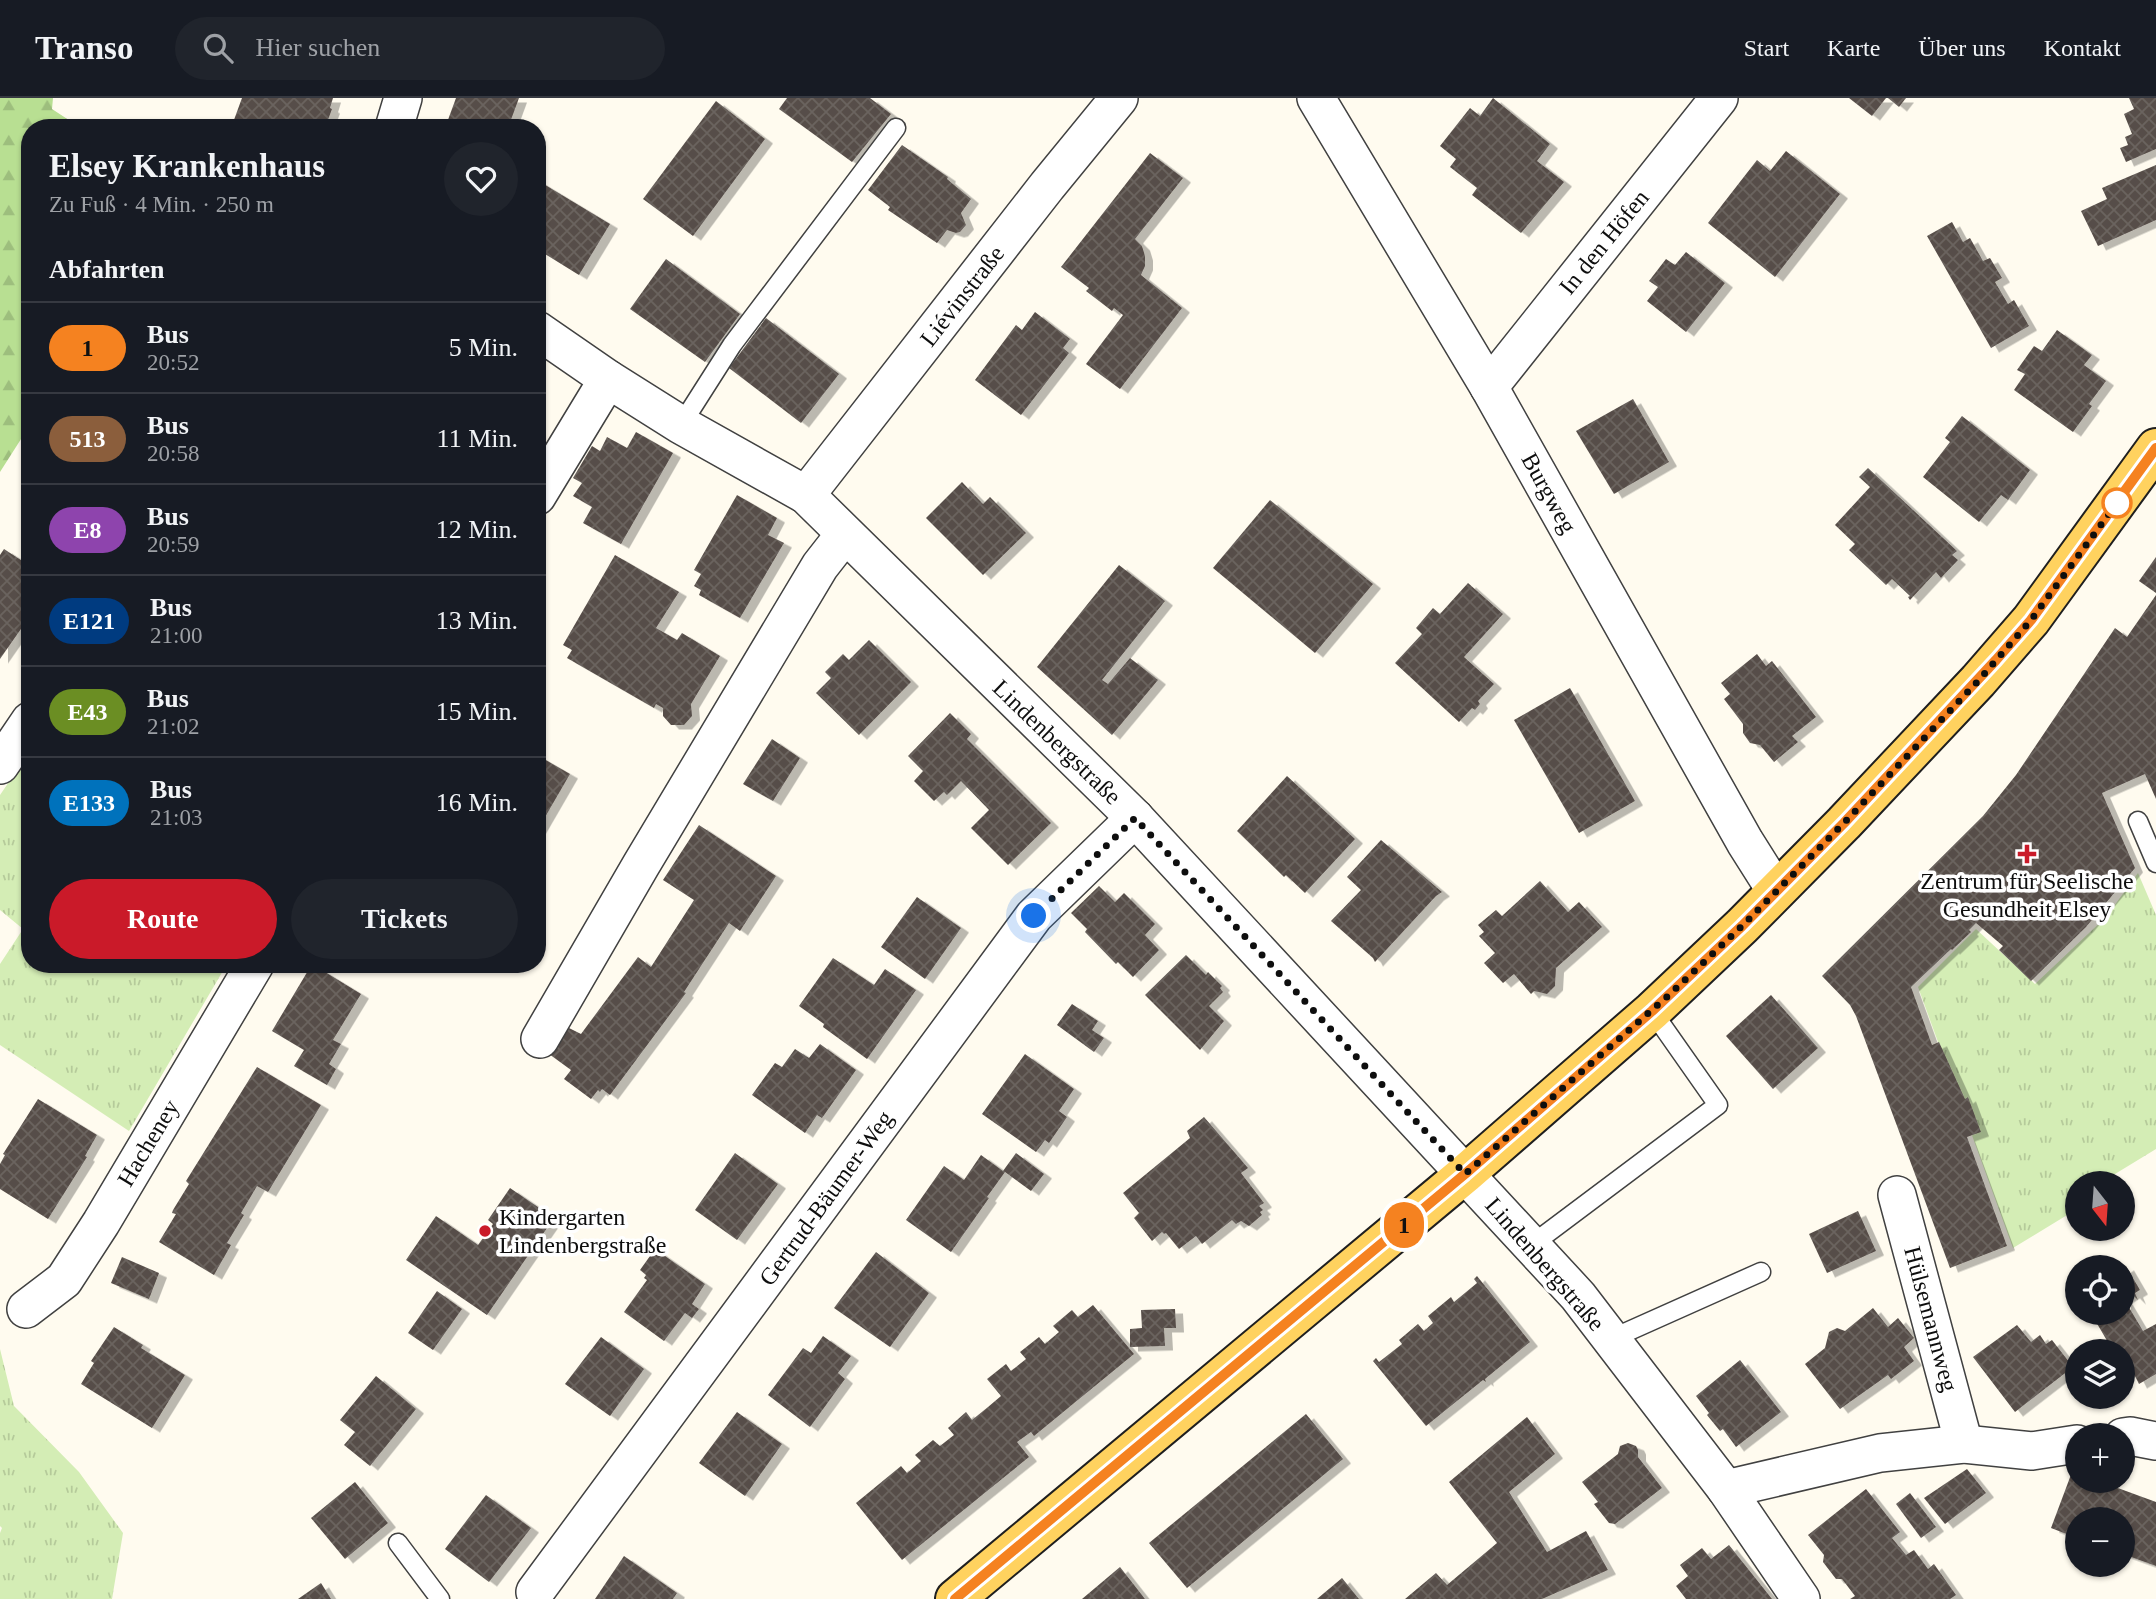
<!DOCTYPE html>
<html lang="de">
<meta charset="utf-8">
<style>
:root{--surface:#171b24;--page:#20242c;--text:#f1f3f6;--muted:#9ea1a6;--line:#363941;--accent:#ca1a29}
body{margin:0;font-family:Georgia,serif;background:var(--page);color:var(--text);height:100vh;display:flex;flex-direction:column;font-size:26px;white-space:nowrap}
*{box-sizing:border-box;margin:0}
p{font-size:23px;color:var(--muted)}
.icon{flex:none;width:38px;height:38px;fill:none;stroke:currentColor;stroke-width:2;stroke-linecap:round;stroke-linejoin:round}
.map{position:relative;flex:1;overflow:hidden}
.sheet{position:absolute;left:21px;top:21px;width:525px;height:854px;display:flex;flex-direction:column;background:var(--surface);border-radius:28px;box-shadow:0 2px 5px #0004}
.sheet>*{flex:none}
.badge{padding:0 14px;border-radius:23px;font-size:24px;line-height:46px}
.needle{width:46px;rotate:163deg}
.fabs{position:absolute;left:2065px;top:1073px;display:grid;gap:14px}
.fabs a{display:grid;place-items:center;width:70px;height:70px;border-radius:50%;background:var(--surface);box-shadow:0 2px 5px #0004;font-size:35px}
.you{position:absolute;width:35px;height:35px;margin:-18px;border:5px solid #fff;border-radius:50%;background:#1a73e8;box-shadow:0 0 0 10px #1a73e833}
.map>.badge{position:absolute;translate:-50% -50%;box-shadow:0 0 0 4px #fff}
h2{padding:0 28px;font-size:26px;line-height:63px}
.round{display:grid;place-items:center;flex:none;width:74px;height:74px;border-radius:37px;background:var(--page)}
.overview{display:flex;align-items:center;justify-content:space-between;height:119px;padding:0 28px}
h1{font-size:33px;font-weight:700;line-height:52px}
.action{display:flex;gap:14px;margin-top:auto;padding:14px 28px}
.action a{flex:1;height:80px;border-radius:42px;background:var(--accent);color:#fff;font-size:28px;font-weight:700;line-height:80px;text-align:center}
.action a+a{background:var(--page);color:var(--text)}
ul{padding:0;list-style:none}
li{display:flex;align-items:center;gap:21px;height:91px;padding:0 28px;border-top:2px solid var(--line)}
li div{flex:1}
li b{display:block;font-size:26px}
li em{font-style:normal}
li .badge{min-width:77px;font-weight:700;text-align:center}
header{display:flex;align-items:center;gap:42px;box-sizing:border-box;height:98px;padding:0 35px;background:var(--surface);border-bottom:2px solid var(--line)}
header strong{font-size:33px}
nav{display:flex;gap:38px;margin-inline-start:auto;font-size:24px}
.search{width:490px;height:63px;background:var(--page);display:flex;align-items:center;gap:18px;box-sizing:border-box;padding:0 24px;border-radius:38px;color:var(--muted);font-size:26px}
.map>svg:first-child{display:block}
.grass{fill:url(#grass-tufts)}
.forest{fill:url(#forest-firs)}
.building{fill:url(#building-cross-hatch);filter:url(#shadow)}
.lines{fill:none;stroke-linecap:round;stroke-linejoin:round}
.service-casing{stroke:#414141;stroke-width:21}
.minor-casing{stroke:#414141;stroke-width:40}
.primary-casing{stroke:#1f1f1f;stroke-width:42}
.service{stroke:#fff;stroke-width:18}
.minor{stroke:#fff;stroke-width:37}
.primary{stroke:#ffd25f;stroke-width:38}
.line-casing{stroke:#fff;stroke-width:16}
.line{stroke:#f58220;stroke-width:10}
.walk{stroke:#0e0e0e;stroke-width:7;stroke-dasharray:0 12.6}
.stop-dot{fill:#fff;stroke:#f58220;stroke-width:3.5}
.poi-dot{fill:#ca1a29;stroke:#fff;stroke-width:2.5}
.labels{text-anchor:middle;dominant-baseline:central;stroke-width:7;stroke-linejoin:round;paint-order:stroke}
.street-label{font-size:24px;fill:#0e0e0e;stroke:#fff}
.poi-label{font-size:24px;fill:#0e0e0e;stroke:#fff}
</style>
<header>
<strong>Transo</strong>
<div class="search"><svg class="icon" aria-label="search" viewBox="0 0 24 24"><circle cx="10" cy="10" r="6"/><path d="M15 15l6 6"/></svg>Hier suchen</div>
<nav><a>Start</a><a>Karte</a><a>Über uns</a><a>Kontakt</a></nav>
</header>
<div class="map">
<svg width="2156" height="1501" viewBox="0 0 2156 1501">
<defs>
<pattern id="grass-tufts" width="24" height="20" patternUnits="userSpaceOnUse" patternTransform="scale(1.75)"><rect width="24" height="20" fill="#d4edb5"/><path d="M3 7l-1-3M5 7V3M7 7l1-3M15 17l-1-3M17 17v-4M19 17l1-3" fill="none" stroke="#b5ca9a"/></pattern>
<pattern id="forest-firs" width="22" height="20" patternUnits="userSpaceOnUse" patternTransform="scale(1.75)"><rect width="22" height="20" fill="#b8df92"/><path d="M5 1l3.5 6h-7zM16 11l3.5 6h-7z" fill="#9dbe7d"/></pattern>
<pattern id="building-cross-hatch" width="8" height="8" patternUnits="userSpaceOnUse" patternTransform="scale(1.75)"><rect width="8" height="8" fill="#574e49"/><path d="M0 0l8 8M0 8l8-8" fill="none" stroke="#6a635f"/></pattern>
<filter id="shadow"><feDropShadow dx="8" dy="4.5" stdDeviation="0" flood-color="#0004"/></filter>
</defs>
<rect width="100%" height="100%" fill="#fffbef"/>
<g class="grass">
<polygon points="30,653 30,866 227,866 129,1033 0,947 0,866 23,831 0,812 0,697"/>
<polygon points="2138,775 2156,817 2156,1051 2115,1076 2108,1085 2077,1085 2077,1111 2013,1150 1918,889 1976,831 2035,886 2106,819"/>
<polygon points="0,1251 14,1308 79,1374 123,1435 112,1501 0,1501 0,1435 2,1430 0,1428"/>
</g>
<polygon class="forest" points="0,0 53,0 52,11 81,30 30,30 30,327 0,374"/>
<g class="building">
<polygon points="242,0 333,0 330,10 332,11 325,30 231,30"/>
<polygon points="456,0 519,0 508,30 445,30"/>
<polygon points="787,0 870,0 891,16 852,64 779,11"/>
<polygon points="1493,0 1550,46 1537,63 1564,84 1521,135 1472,97 1477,90 1450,69 1456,61 1440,48 1470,10 1480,18"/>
<polygon points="1849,0 1886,0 1872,18"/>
<polygon points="1888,0 1906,0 1899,9"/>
<polygon points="2129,0 2156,0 2156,51 2126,64 2120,50 2128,47 2125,39 2132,36 2124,16 2134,11"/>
<polygon points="716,3 765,41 693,138 643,101"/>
<polygon points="902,47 948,79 947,81 971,101 961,115 966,127 960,134 956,135 947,132 937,145 888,112 890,109 868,92"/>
<polygon points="1786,53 1840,96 1775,179 1708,125 1757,62 1770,73"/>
<polygon points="1150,55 1183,80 1135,141 1142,148 1145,158 1145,168 1141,177 1182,210 1120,291 1086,266 1123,217 1114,210 1112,213 1086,193 1089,190 1061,169"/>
<polygon points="2156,67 2156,122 2098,148 2081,113 2107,101 2102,90"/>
<polygon points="537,82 610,126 579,177 537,151"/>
<polygon points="1952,124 1963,144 1970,140 1983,163 1990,160 2002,180 1995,184 2008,206 2014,202 2029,228 1991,250 1927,138"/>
<polygon points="1686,154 1725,185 1686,234 1647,203 1658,189 1649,183 1666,161 1675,167"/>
<polygon points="666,161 740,216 705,264 630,211"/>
<polygon points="1035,214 1070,241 1063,250 1069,255 1021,317 975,282 1016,227 1022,232"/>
<polygon points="766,220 839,276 801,325 729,270"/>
<polygon points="2057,232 2092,257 2084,267 2106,283 2089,306 2092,308 2073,334 2014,292 2025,276 2017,272 2034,248 2042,253"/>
<polygon points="1633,301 1669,364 1614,396 1576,333"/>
<polygon points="1962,318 2030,372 2008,402 2001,397 1979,424 1923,379 1950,344 1945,340"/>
<polygon points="636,334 673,355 621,446 583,425 592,409 573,398 582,385 573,380 592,348 600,353 607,339 627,350"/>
<polygon points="1868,370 1957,453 1952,457 1958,462 1941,480 1936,474 1910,502 1908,499 1910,498 1892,481 1886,487 1849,452 1855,446 1835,427 1870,389 1859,379"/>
<polygon points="962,384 983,406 990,399 1026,435 983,477 926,420"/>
<polygon points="737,397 777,420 768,437 784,445 740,520 699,497 701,492 694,488 701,476 694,472"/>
<polygon points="1270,402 1373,486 1315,555 1213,470"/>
<polygon points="4,451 30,468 30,518 0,561 0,457"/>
<polygon points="615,457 679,494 656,530 677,542 682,535 720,558 691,606 692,618 684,627 671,627 663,618 663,610 656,606 654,610 567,560 572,552 563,547"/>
<polygon points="2156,459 2156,495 2139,483"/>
<polygon points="1119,467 1165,503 1102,582 1108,586 1130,560 1158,582 1112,637 1037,569"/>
<polygon points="1468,485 1503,516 1464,559 1494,586 1478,603 1480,606 1475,612 1472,610 1459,624 1395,565 1422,536 1416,530 1433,510 1440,516"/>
<polygon points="2156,497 2156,701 2145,676 2102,695 2135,770 2086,829 2031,883 1999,852 2003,848 1976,825 1969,832 1971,834 1952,852 1951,851 1911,889 1932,947 1939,944 1965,1001 1968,999 1981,1034 1967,1039 2007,1148 1950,1170 1856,918 1850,907 1822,878 1983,718 2016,677 2115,530 2127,539"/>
<polygon points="869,542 911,584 859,637 816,595 831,580 825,574 843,556 849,562"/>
<polygon points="1757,556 1766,568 1772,563 1816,619 1792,638 1798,644 1774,664 1760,647 1750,645 1743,635 1743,626 1724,601 1730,596 1721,585"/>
<polygon points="1570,590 1635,703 1579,735 1514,622"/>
<polygon points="950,615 971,636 967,641 1051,725 1008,767 971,730 989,712 961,683 947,697 944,694 934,703 914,683 923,673 908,658"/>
<polygon points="772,641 800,660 773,703 743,686"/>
<polygon points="537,657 570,676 537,733"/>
<polygon points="1287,678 1355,741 1305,795 1286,777 1284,779 1237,733"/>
<polygon points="699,727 776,778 740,833 729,825 684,894 686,895 610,997 602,991 600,994 598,992 591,1001 564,981 571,972 549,956 569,930 581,936 638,859 651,869 694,802 663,782"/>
<polygon points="1381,742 1442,794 1436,798 1375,864 1373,860 1331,823 1361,792 1347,779"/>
<polygon points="1540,783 1568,814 1579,804 1602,829 1556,870 1555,888 1547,896 1534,893 1531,896 1514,876 1503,885 1484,865 1495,855 1479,838 1484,834 1478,827 1496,812 1502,818"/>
<polygon points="1099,788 1115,804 1124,795 1155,826 1145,837 1159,852 1133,879 1118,864 1116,866 1085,834 1087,831 1071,815"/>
<polygon points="917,799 961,830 925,881 881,849"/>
<polygon points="1186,857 1206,877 1208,874 1222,888 1220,890 1223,894 1209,908 1224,923 1200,952 1145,897"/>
<polygon points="833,860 874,887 885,871 916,892 867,961 823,929 824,926 799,908"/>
<polygon points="312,866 361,896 333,942 341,946 329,966 336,971 327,987 294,968 304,952 272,933"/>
<polygon points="1771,897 1818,950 1773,991 1726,938"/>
<polygon points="1072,906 1098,923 1092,932 1104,940 1094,954 1057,927"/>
<polygon points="820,946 856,972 822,1020 817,1017 805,1035 752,997 775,965 782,969 795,951 809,960"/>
<polygon points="1025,956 1074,991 1059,1013 1067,1019 1049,1045 1045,1042 1036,1054 982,1016"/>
<polygon points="257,969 321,1007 268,1094 257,1088 241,1115 244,1117 227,1145 231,1147 214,1177 159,1144 176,1116 172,1115 173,1112 189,1086 186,1083"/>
<polygon points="38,1001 97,1037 85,1058 87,1059 48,1121 0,1091 0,1066 5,1057 3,1056"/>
<polygon points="1204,1019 1248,1070 1241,1075 1264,1105 1259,1108 1263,1112 1260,1114 1262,1117 1249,1128 1241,1123 1236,1126 1232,1122 1202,1146 1196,1138 1179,1151 1166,1135 1164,1136 1162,1134 1152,1143 1134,1120 1139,1115 1123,1095 1190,1040 1187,1033"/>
<polygon points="735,1055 778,1086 737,1142 695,1112"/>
<polygon points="1016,1055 1044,1076 1031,1093 1005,1074 987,1099 989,1100 951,1154 906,1122 944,1068 964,1082 981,1057 1003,1073"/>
<polygon points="510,1090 554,1120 487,1217 406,1162 436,1118 478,1147 493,1126 488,1122"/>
<polygon points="1858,1113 1876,1153 1827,1175 1809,1136"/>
<polygon points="655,1151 705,1186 692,1206 699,1211 692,1220 685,1215 664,1243 624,1214 647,1182 644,1180 646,1177 640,1172"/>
<polygon points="876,1154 929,1195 890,1249 834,1210"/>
<polygon points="122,1159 159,1175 149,1201 111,1185"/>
<polygon points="2126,1168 2140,1192 2135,1195 2138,1202 2132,1196 2124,1201 2143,1233 2156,1226 2156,1276 2139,1286 2132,1272 2123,1277 2123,1253 2113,1253 2092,1217 2097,1214 2123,1214 2123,1170"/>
<polygon points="1477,1178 1530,1244 1485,1281 1486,1284 1483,1282 1426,1328 1373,1263 1376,1260 1379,1264 1402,1246 1399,1242 1418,1226 1424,1233 1433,1225 1428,1218 1451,1199 1454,1204 1477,1185 1474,1181"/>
<polygon points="437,1193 462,1211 433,1252 408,1235"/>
<polygon points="1093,1207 1134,1256 1034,1338 1031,1334 1017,1344 1029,1359 902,1462 856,1405 901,1368 907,1375 921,1363 915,1357 933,1342 940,1348 954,1337 948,1330 966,1314 972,1322 988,1309 1001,1298 987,1281 1006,1266 1011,1273 1026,1261 1020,1254 1039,1239 1045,1246 1059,1234 1053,1228 1072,1212 1078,1219"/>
<polygon points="1873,1210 1888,1229 1898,1220 1914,1240 1904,1249 1914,1263 1891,1281 1888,1277 1840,1311 1805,1266 1825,1250 1829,1234 1837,1230 1845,1233"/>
<polygon points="1175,1211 1176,1230 1164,1230 1165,1248 1130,1249 1130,1231 1142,1230 1141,1212"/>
<polygon points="2017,1227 2031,1244 2040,1237 2046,1246 2052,1242 2073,1269 2015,1314 1973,1259"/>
<polygon points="114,1229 143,1247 141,1250 185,1277 152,1330 81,1286 94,1265 91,1263"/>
<polygon points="823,1238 851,1258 838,1275 845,1281 810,1329 768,1297 803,1250 811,1255"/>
<polygon points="601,1239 644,1271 610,1318 565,1286"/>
<polygon points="1740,1262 1781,1314 1736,1349 1723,1331 1720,1333 1707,1317 1709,1315 1696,1298"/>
<polygon points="376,1278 416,1311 370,1368 344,1347 355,1334 340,1322"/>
<polygon points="737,1314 782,1346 745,1398 699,1365"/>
<polygon points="1306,1316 1343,1361 1187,1490 1149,1445"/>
<polygon points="1527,1319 1555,1356 1509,1394 1547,1454 1586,1433 1608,1472 1542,1501 1405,1501 1436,1475 1447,1487 1497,1445 1449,1384"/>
<polygon points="1628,1345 1636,1348 1638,1352 1638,1359 1662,1390 1615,1426 1609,1425 1594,1406 1598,1404 1582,1384 1618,1356 1620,1348"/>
<polygon points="1967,1371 1986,1395 1945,1426 1924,1400"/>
<polygon points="2072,1374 2077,1376 2077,1382 2096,1382 2156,1404 2156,1468 2123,1456 2123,1421 2077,1421 2077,1440 2051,1430"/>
<polygon points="355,1384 388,1425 345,1461 311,1420"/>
<polygon points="1866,1391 1900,1434 1892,1440 1906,1457 1914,1452 1928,1471 1934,1466 1956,1497 1950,1501 1850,1501 1855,1498 1842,1481 1836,1481 1823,1464 1824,1457 1808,1437"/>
<polygon points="1910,1395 1936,1429 1921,1440 1896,1406"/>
<polygon points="486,1397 531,1430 489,1484 445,1451"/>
<polygon points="1729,1447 1772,1501 1686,1501 1676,1488 1688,1478 1680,1467 1702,1450 1711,1461"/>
<polygon points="624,1458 677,1495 673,1501 595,1501"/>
<polygon points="1120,1469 1145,1501 1082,1501"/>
<polygon points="1342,1480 1359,1501 1317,1501"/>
<polygon points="321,1485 331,1501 298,1501"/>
</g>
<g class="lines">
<g class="service-casing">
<g id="service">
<polyline points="681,327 732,247 896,30"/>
<polyline points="2138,723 2156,765"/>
<polyline points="1530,1148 1718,1007 1652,913"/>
<polyline points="1611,1241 1761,1174"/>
<polyline points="398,1445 440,1501"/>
</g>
</g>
<g class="minor-casing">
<g id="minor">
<polyline points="1316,0 1489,289 1745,744 1776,793"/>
<polyline points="394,30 403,0"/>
<polyline points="537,232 608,281 681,327 806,397 1135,720 1578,1198 1726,1391 1801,1501"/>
<polyline points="1489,289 1719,0"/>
<polyline points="806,397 1047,88 1119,0"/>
<polyline points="537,398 608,281"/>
<polyline points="0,667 30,623"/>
<polyline points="540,941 641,767 820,468 845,436"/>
<polyline points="1897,1097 1964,1346"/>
<polyline points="26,1211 64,1182 101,1125 255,866"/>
<polyline points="2123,1339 2130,1338 2156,1343"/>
<polyline points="1726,1391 1880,1355 1964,1346 2032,1353 2077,1346"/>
<polyline points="535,1494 1034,818 1135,720"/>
</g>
</g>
<g class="primary-casing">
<polyline id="primary" points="955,1501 1465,1076 1652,913 1742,828 1844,725 1978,583 2031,522 2156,350"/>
</g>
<use href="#service" class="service"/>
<use href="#minor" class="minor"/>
<use href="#primary" class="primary"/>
</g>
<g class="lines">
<g class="line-casing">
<polyline id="line" points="955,1501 1465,1076 1652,913 1742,828 1844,725 1996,562 2031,522 2156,350"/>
</g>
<use href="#line" class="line"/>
<polyline class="walk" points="1034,818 1135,720 1465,1076 1669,897 1742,828 1844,725 1978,583 2031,522 2117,405"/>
</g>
<circle class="stop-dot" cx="2117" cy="405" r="14"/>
<g class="poi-dot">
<path d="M2023.5 745.5h7v7h7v7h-7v7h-7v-7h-7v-7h7z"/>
<circle cx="485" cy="1133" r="7"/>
</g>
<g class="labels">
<g class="street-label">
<text transform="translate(1604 144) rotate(-51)">In den Höfen</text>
<text transform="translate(962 198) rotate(-52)">Liévinstraße</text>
<text transform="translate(1549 395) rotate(61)">Burgweg</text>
<text transform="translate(1057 644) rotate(44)">Lindenbergstraße</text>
<text transform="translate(148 1045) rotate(-59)">Hacheney</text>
<text transform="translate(826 1100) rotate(-54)">Gertrud-Bäumer-Weg</text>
<text transform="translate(1545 1166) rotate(49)">Lindenbergstraße</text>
<text transform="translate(1931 1221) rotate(75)">Hülsemannweg</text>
</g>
<g class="poi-label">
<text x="2027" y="783">Zentrum für Seelische<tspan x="2027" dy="28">Gesundheit Elsey</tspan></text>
<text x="499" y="1119" text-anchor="start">Kindergarten<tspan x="499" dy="28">Lindenbergstraße</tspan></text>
</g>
</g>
</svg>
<div class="fabs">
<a><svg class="needle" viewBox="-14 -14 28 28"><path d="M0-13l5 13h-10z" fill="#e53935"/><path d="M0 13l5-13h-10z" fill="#9ea1a6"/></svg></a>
<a><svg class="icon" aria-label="locate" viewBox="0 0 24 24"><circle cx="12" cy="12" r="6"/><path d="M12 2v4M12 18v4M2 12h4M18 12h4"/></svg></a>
<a><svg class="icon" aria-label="layers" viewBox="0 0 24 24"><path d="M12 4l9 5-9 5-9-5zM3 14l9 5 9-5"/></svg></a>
<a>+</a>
<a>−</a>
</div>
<div class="you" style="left:1034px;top:818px"></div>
<b class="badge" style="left:1404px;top:1127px;background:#f58220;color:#111">1</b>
<section class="sheet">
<div class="overview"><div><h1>Elsey Krankenhaus</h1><p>Zu Fuß · 4 Min. · 250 m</p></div><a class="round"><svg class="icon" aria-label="heart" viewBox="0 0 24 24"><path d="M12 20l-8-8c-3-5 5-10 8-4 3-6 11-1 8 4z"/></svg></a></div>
<h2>Abfahrten</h2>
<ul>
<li><span class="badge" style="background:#f58220;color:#111">1</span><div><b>Bus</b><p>20:52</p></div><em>5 Min.</em></li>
<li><span class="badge" style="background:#8b5e3c;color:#fff">513</span><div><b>Bus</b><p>20:58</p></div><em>11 Min.</em></li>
<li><span class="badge" style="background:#8e44ad;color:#fff">E8</span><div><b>Bus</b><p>20:59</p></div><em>12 Min.</em></li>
<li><span class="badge" style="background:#003b80;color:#fff">E121</span><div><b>Bus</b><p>21:00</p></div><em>13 Min.</em></li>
<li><span class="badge" style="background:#6b8e23;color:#fff">E43</span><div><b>Bus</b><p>21:02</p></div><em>15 Min.</em></li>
<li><span class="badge" style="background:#0072bc;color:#fff">E133</span><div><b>Bus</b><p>21:03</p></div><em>16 Min.</em></li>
</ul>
<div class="action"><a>Route</a><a>Tickets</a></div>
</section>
</div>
